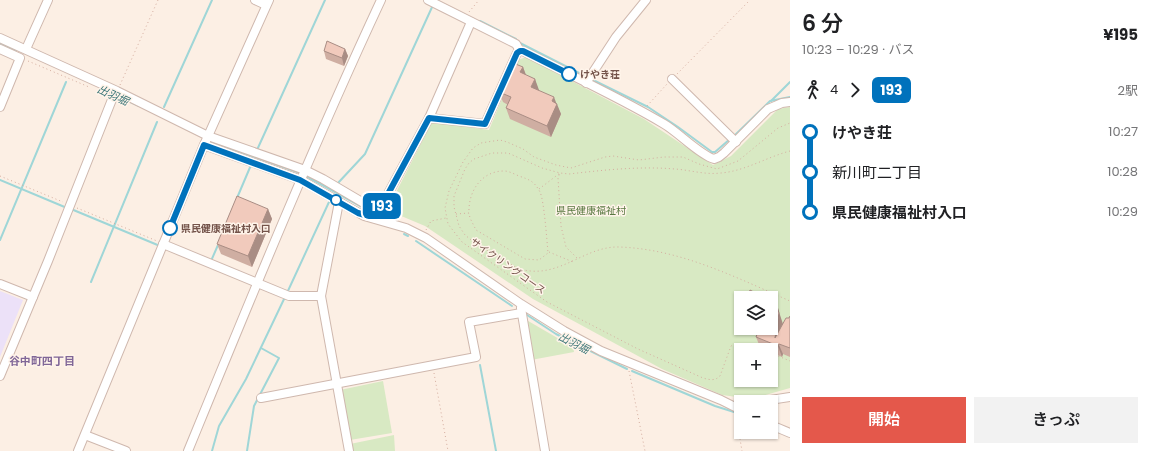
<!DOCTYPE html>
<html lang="ja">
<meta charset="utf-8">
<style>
:root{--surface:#fff;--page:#f2f2f2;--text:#202124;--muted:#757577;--accent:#e4584b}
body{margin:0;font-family:Poppins,"Noto Sans JP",sans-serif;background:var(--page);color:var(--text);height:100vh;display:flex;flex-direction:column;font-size:15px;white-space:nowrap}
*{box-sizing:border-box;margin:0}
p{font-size:13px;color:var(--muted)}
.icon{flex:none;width:22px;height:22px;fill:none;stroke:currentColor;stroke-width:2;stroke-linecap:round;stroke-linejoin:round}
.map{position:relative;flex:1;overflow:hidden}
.details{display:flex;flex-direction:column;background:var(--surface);width:360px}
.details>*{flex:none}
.badge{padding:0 8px;border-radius:6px;font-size:14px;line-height:26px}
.tools{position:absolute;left:734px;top:291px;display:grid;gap:8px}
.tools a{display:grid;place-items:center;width:44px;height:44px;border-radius:0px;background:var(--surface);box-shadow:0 1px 3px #0004;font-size:20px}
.map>.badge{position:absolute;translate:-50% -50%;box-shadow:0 0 0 2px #fff}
.legs{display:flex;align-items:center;gap:6px;height:44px;padding:0 12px;font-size:13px}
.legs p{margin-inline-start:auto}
.headline{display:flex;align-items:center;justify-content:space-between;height:68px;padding:0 12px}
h1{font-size:22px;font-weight:600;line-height:30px}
.primary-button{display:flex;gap:8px;margin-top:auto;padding:8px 12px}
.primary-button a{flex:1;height:46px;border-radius:0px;background:var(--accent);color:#fff;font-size:16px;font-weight:600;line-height:46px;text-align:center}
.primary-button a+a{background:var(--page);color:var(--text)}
ul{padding:0 12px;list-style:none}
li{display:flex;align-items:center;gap:14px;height:40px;font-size:15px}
li i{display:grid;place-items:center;width:6px;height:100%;margin:0 5px;background:currentColor}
li i::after{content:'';width:10px;height:10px;margin:-5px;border:3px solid;border-radius:50%;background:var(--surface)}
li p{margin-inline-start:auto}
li:first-child i{background:linear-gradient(#0000 50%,currentColor 0)}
li:last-child i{background:linear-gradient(currentColor 50%,#0000 0)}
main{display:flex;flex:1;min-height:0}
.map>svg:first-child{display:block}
.education{fill:#ece1f8}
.green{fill:#d8e9c3;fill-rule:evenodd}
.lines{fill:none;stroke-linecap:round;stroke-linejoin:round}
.stream{stroke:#9fd6d7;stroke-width:2}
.minor-casing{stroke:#cfb8ae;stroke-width:10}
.path{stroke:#d5ad9f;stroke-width:1;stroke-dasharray:1 3;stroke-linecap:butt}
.minor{stroke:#fff;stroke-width:8}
.wall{fill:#cfaea2}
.shaded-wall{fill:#a98d84}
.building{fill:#f1cabc;stroke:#a98d84}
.line-1-casing{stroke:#fff;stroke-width:9}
.line-1{stroke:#0072bc;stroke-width:6}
.stop-1-dot{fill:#fff;stroke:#0072bc;stroke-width:2}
.labels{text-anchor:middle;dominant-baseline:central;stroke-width:3;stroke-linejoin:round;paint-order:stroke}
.stop-label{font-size:10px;font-weight:bold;fill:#74534a;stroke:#fff4ea;text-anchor:start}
.park-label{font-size:10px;fill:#5a7942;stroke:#fff4ea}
.street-label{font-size:10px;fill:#74534a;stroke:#fff4ea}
.water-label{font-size:11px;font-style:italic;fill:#3e7779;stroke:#fff4ea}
.neighbourhood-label{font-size:11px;font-weight:bold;fill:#806697;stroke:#fff4ea}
</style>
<main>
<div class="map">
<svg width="790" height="451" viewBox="0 0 790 451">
<rect width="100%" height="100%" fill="#fcefe4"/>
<polygon class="education" points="0,291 23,300 0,357"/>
<g class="green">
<path d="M526 57 644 119 713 165 731 156 778 109 790 107V388L752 399 722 395 662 369 533 299 425 226 387 210 432 122 489 130 518 60ZM741 298H771V328H741ZM741 350H771V380H741Z"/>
<polygon points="523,318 573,347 574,352 531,360"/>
<polygon points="383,381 392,433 350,440 340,390"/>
<polygon points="394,435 395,451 352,451 350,444"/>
</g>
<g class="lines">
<g class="stream">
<polyline points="480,21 516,39 518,42 587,77"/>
<polyline points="0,43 16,50"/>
<polyline points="591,79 648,107 678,127 712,152 715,152 730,139"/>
<polyline points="105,90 139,106"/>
<polyline points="771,101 790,82"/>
<polyline points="164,107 212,0"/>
<polyline points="734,136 770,101 790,97"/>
<polyline points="212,142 300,173"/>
<polyline points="257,150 325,0"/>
<polyline points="306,176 364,208"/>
<polyline points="0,180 67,208"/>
<polyline points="338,183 365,154 433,5"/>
<polyline points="237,198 251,165"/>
<polyline points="71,209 160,246"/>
<polyline points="404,234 408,236"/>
<polyline points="0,240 66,82"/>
<polyline points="416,241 512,306"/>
<polyline points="211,261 218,245"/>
<polyline points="91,282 157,122"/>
<polyline points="287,293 329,202"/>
<polyline points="524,313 556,334 627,369"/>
<polyline points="480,365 496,451"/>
<polyline points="632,371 715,406 734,412"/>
<polyline points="739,415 741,415"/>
<polyline points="212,451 219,426 246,379 285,297"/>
<polyline points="247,451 254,406 279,358 261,348"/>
</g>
<g class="minor-casing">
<g id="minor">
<polyline points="255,0 266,5"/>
<polyline points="428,0 516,44 520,51"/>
<polyline points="0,38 117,91 208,136 305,170 323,179 379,212"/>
<polyline points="0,49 20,58 0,107"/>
<polyline points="26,49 48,0"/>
<polyline points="672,79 736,142"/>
<polyline points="586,83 616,37 646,0"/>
<polyline points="429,118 471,22"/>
<polyline points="204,145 301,180 364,216 406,228 426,238 521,304 564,331 601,351 721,400 741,410"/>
<polyline points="339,202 321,296 349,451"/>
<path d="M375 218 429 118 485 124 517 53 520 51H523C570 75 619 97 664 124 678 132 700 155 714 159L719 157 724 153 768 109 782 103 790 102"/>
<polyline points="163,244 289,296 321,296"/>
<polyline points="0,284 33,297"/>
<polyline points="521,308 545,451"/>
<polyline points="0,376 48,261 113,97"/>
<polyline points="261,398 476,357 469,322 521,313"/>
<polyline points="757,402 790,397"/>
<polyline points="771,425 790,433"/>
<polyline points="85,435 126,451"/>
<polyline points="78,451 204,145 269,0"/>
<path d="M188 451C250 300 312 148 381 0"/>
</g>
</g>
<g class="path">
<polyline points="469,12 479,0"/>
<polyline points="28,61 89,87"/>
<polyline points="677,74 750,0"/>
<polyline points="120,85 158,0"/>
<polyline points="647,106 667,84"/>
<path d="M790 151C767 157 745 171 721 173 705 175 690 170 675 169 639 166 604 170 569 174L560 173 542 168 508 153H492L474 159 469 163 465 169 454 196V207L459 226 465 235 475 243 517 268C557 282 583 246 619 247 680 249 735 277 790 301"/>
<polyline points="0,176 63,202"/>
<polyline points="539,189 560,173 558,178 561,226 566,247 577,258"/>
<polyline points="77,208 157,241"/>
<path d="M456 214 469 213C468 192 481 171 504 171 509 171 514 174 519 176 530 180 534 181 540 192 544 200 547 241 548 253L539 260 525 259 476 230 470 218 469 213"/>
<polyline points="426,230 431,221 446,218"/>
<polyline points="549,252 573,262"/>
<path d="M762 350 745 344H734L731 346 720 376C715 381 710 380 703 378L638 349 547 302 462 242 448 224 445 208 449 191 463 162 473 148 481 143 487 142 500 140 507 142 523 149 534 157 556 165 571 168 605 157 613 156 639 160 664 157H683L699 164 717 169 738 161 778 128 790 123"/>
<polyline points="771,353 790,361"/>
<polyline points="629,371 645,451"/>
<polyline points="434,373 448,451"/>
<polyline points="736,415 742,451"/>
</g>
<use href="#minor" class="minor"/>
</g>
<g class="wall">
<polygon points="345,49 348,56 344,66 326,59 324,51"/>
<polygon points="523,67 526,75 535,79 538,90 556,103 561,114 551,137 510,119 506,108 508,105 503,102 499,92"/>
<polygon points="268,209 272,219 252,267 221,254 217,244"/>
<polygon points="777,306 782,325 789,318 790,316 790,357 783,354 782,357 771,352 771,350 766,350 760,347 756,337 757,334 742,328 771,328"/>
<polygon points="741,312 741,325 738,318"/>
</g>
<g class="shaded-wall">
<polygon points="345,49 348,56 344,66 342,58"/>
<polygon points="523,67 527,78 520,72"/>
<polygon points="535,79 539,90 535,97 531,87"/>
<polygon points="554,97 557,105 557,104 561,114 551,137 547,126 552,101"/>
<polygon points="268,209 272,219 252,267 248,256"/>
<polygon points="777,306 783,324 779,345 783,354 782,357 775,338"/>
</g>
<g class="building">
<polygon points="327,41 345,49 342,58 324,51"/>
<polygon points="513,63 523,67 520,72 535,79 531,87 554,97 552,101 557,104 547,126 506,108 511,97 499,92"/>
<polygon points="237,196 268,209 248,256 217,244"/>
<polygon points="750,290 763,297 763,298 747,298"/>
<polygon points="771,302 777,306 779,313 775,338 786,318 789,318 790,316 790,348 779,344 778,346 756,337 759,329 759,328 771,328"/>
<polygon points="741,312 741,319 738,318"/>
</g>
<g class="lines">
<g class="line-1-casing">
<polyline id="line-1" points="170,228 204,145 300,180 358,213 375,218 429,118 485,124 517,53 520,51 523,51 569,74"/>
</g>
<use href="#line-1" class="line-1"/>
</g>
<g class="stop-1-dot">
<circle cx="569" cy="74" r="7"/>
<circle cx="336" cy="200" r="5"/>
<circle cx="170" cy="228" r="7"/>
</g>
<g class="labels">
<g class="stop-label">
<text x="580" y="74">けやき荘</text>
<text x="181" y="228">県民健康福祉村入口</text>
</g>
<g class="park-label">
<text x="591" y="210">県民健康福祉村</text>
</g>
<g class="street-label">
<text transform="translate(508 266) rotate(35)">サイクリングコース</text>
</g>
<g class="water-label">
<text transform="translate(113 95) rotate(25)">出羽堀</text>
<text transform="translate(574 343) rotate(27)">出羽堀</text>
</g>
<g class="neighbourhood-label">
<text x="42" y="361">谷中町四丁目</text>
</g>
</g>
</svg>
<div class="tools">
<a><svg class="icon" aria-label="layers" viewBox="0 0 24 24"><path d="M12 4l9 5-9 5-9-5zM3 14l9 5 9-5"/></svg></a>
<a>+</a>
<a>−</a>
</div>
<b class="badge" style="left:382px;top:206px;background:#0072bc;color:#fff">193</b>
</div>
<section class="details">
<div class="headline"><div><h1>6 分</h1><p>10:23 – 10:29 · バス</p></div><b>¥195</b></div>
<div class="legs"><svg class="icon" aria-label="walk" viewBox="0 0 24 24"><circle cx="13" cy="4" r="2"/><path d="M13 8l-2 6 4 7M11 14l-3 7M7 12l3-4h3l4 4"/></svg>4<svg class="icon" aria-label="forward" viewBox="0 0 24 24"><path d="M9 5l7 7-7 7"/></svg><b class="badge" style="background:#0072bc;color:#fff">193</b><p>2駅</p></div>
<ul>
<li><i style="color:#0072bc"></i><b>けやき荘</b><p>10:27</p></li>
<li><i style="color:#0072bc"></i><span>新川町二丁目</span><p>10:28</p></li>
<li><i style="color:#0072bc"></i><b>県民健康福祉村入口</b><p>10:29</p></li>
</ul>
<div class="primary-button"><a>開始</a><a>きっぷ</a></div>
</section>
</main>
